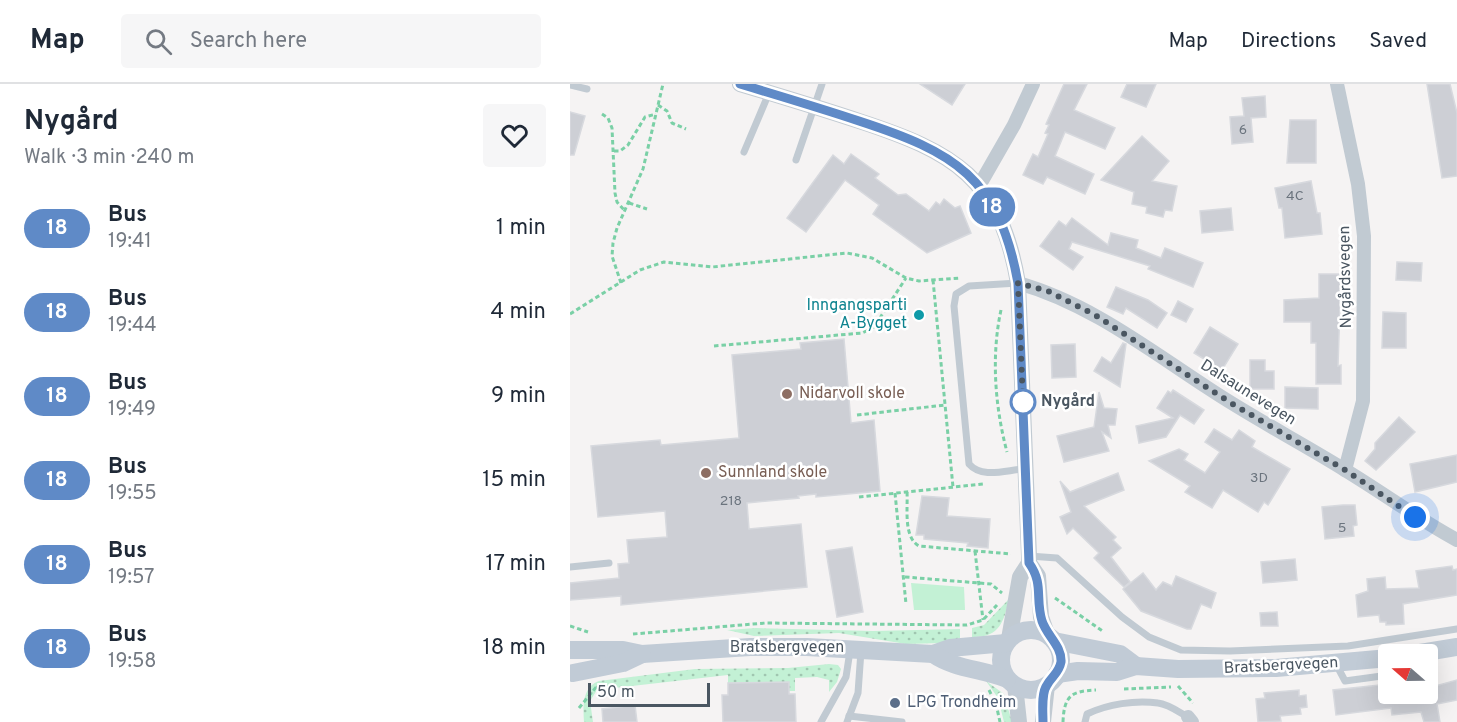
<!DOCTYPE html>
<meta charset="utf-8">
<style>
:root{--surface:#fff;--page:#f6f6f7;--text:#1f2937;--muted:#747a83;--line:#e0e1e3}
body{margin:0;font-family:Overpass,sans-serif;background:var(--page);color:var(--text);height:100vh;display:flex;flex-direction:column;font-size:22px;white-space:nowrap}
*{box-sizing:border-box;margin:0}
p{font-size:20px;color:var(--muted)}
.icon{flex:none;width:33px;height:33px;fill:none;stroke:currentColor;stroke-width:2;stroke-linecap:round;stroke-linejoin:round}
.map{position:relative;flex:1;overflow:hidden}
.drawer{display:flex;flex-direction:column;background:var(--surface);width:570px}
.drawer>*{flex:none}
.badge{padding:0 12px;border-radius:20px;font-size:21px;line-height:39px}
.needle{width:39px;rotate:290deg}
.tools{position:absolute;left:808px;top:560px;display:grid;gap:12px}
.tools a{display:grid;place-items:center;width:60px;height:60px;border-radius:6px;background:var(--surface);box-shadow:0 6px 24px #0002;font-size:30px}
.scale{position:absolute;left:18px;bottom:15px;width:122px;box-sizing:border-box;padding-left:6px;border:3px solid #4a5661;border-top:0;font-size:16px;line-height:21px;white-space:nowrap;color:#4a5661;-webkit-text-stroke:4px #fff;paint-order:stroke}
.you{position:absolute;width:30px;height:30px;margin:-15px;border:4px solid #fff;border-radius:50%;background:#1a73e8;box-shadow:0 0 0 9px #1a73e833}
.map>.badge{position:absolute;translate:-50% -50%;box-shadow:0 0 0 3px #fff}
.round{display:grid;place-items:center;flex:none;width:63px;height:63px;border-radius:6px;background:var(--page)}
.head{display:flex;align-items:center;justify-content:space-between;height:102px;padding:0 24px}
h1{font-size:28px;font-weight:700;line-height:45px}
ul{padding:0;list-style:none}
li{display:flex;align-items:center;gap:18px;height:84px;padding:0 24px}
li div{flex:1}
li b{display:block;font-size:22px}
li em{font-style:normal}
li .badge{min-width:66px;font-weight:700;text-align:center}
header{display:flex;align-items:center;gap:36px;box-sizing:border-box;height:84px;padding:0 30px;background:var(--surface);border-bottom:2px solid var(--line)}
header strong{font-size:28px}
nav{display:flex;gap:33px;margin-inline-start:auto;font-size:21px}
.search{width:420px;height:54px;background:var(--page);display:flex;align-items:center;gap:15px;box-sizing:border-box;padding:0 21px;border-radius:6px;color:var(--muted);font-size:22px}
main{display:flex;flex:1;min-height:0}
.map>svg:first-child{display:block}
.green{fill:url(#green-dots)}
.pitch{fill:#c3f1d5}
.building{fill:#cdcfd5;stroke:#d7d9de;stroke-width:1.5}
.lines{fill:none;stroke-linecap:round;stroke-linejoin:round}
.path{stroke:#7ad0a6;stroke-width:3;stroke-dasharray:4.5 3;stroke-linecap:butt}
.service{stroke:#c1cad2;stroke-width:7}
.minor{stroke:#c1cad2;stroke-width:14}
.tertiary{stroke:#c1cad2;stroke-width:16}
.secondary{stroke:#c1cbd6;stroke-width:18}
.line-casing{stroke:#fff;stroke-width:14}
.line{stroke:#5f8ac7;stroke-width:9}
.walk{stroke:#4a5661;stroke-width:6;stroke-dasharray:0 10.8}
.culture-dot{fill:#0f9aa8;stroke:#fff;stroke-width:2}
.education-dot{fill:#8d6e63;stroke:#fff;stroke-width:2}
.stop-dot{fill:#fff;stroke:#5f8ac7;stroke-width:3}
.service-dot{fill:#5c6f8a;stroke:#fff;stroke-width:2}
.labels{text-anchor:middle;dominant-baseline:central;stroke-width:5;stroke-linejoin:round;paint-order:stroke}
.number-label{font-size:14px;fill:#6b747e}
.street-label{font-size:16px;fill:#4a5661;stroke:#fff}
.culture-label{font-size:16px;fill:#0d838f;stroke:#fff;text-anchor:end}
.education-label{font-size:16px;fill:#785e54;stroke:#fff;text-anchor:start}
.stop-label{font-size:16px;font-weight:bold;fill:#4a5661;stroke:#fff;text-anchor:start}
.service-label{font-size:16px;fill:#4e5e75;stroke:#fff;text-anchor:start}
</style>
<header>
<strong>Map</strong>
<div class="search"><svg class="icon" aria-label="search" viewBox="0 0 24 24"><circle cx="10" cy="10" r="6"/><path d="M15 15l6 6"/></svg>Search here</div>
<nav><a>Map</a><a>Directions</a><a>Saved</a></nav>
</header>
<main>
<section class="drawer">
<div class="head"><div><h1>Nygård</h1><p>Walk · 3 min · 240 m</p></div><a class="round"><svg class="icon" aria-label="heart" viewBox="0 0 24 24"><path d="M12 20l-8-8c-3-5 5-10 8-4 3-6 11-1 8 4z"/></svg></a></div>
<ul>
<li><span class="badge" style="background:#5f8ac7;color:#fff">18</span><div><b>Bus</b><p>19:41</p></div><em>1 min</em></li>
<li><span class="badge" style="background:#5f8ac7;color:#fff">18</span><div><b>Bus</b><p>19:44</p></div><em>4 min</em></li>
<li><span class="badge" style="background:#5f8ac7;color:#fff">18</span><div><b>Bus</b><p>19:49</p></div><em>9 min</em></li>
<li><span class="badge" style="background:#5f8ac7;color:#fff">18</span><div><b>Bus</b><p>19:55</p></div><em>15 min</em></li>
<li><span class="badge" style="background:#5f8ac7;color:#fff">18</span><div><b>Bus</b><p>19:57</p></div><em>17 min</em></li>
<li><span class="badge" style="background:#5f8ac7;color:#fff">18</span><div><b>Bus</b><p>19:58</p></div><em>18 min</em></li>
</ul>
</section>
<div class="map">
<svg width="887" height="638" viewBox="0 0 887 638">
<defs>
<pattern id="green-dots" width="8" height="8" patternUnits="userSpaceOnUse" patternTransform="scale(1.5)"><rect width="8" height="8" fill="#c3f1d5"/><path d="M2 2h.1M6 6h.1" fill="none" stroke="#a0c6b0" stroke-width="1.8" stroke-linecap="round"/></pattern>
</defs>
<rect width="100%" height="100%" fill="#f5f3f3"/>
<g class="green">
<path d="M439 515C434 538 429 554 402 553V544L414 541Z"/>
<polygon points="186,544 303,547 390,545 390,554 373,559 336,560 269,549 184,552 157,546"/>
<path d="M259 580 268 581 271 585 267 598 259 608V596L247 593 225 594V607H219L218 598 158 599V591L27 606 20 617 23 638H14C13 623 12 603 29 597L125 585 218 584Z"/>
<polygon points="416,597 434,610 442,638 434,638 428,614"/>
</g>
<polygon class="pitch" points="341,499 394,503 395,526 344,526"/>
<g class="building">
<polygon points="350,0 395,0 382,21"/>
<polygon points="494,0 517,0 504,26 545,44 535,65 495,48 485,72 524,90 515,110 477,93 473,100 453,91 463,70 468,73 478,50 475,49 479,41 476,40"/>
<polygon points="557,0 586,0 576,23 551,13"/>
<polygon points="857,0 880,0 887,29 887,92 872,94"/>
<polygon points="695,12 696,33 681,34 683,58 662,60 660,33 674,32 672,14"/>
<polygon points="0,28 15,32 4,71 0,71"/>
<polygon points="720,36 746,36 746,79 717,79"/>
<polygon points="572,52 599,77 582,97 607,102 602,127 595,126 593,133 576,129 577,123 562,120 564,108 531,96"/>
<polygon points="281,70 309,90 305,94 328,111 336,110 359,127 366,118 370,121 374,115 385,124 390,122 401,149 357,169 303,130 309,121 275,96 236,148 217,134 263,71 274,80"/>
<polygon points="741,97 747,129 750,129 752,150 715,154 712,124 709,124 705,104"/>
<polygon points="661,124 663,146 632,149 630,127"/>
<polygon points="502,134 538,161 541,149 568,156 566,164 591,174 595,164 633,179 623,203 578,185 580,182 502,158 499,165 513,173 503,186 470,162 489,137 496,142"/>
<polygon points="827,178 852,179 851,197 826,196"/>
<polygon points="749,190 771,190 768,282 771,281 771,300 746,300 746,259 741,259 741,238 714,238 714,216 749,214"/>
<polygon points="546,203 578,216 597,229 587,244 556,224 553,230 537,223"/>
<polygon points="608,217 623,225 616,238 601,231"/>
<polygon points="813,228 836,229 836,264 812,264"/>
<polygon points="640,243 668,260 652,286 624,269"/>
<polygon points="274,255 281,339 304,336 310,407 246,413 246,410 228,412 229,414 177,419 179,445 231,440 237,503 51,521 51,512 0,516 0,499 49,494 48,480 59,479 57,456 97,453 95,427 28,433 21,362 90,356 91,361 169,354 162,271 231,265 230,259"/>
<polygon points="553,259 556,260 550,303 524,287 532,273 541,279"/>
<polygon points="505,260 506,293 482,294 481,261"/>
<polygon points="680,276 695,276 695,287 704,287 704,305 680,305"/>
<polygon points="715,303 748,304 748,325 715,324"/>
<polygon points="603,306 634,326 624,340 610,331 596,353 569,359 566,342 603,334 587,324 598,307 601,309"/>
<polygon points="529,308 534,324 547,325 545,341 538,341 541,354 532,348 539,367 494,378 487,352 524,343"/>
<polygon points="829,333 845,348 806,386 795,377 805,365 805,359"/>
<polygon points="644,345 662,356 669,346 685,357 682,363 720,385 698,421 694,418 688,428 653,406 642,424 615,408 620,402 579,377 609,365 618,370 614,376 635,389 650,368 635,358"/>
<polygon points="887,371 887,398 845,408 840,380"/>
<polygon points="548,389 554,406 514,422 546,453 543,456 551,464 541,473 560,498 554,503 524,474 529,469 503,444 497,450 490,433 501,428 490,397 500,408"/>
<polygon points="352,412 379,414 377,432 420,435 418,464 397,462 398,459 354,455 354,451 346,451"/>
<polygon points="773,421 785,421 787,441 783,442 784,452 755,455 752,423"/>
<polygon points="282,463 293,528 267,533 256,467"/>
<polygon points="725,475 727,496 693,499 691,478"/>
<polygon points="882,482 883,486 887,485 887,511 833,520 834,540 816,541 816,538 810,538 809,531 788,533 786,511 798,507 797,495 815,493 816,505 849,504 846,487"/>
<polygon points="573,489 586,506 593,498 602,502 606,492 646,509 641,524 631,520 621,545 617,545 571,527 553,505"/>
<polygon points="707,528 708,542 691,542 690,529"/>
<polygon points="887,596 887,616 867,620 870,638 854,638 851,628 822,631 821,624 766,631 763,606 819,600 819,609 858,609 858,604"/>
<polygon points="219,598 219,610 225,610 226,638 153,638 152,611 158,611 158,599"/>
<polygon points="729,606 729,612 736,611 737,623 730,624 731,630 710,632 711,637 688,638 686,615 695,614 694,609"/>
<polygon points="65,621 67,638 33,638 32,625"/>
</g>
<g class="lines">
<g class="path">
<polyline points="88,21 97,27 102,39 116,45"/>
<polyline points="32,30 38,34 42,44 45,109 47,118 55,127"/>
<polyline points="44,67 50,67 58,61 75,33 86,30"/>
<polyline points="59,119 77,125"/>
<polyline points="363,196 383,403"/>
<polyline points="51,199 42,172 43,159 47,144 73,85 93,0"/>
<path d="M431 226C421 272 425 323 437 368"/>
<polyline points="0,230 70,186 94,178 142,183 277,169 302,174 336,194 349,197 390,194"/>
<polyline points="144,262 292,249 304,243 336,194"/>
<polyline points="287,331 375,321"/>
<path d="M337 408C338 424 333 453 349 462L441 470"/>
<polyline points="325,409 336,520"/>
<polyline points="289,413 413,400"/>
<polyline points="405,467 413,536"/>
<polyline points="335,493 421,500 432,509"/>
<polyline points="485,514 534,548"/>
<polyline points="0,542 18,548"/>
<polyline points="63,550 196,539 397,541 413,536 427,521"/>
<polyline points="608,602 623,619"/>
<polyline points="554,605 601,603"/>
<polyline points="419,606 426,620 430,638"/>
<polyline points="9,624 27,602"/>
<path d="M493 638C494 612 501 607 526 606"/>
</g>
<g class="service">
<polyline points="0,1 17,5"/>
<polyline points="174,68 199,9"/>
<polyline points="226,76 252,0"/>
<path d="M448 199 399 202 386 210 384 222 399 380C412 395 436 386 454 385"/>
<polyline points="459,472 487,474 552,533 579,553 611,566 660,567 778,562 887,545"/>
<polyline points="0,483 39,479"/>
<polyline points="766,580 775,597 819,591"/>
<polyline points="279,632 332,638"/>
<polyline points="251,638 276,593 280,567"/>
<polyline points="277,638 288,609 291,567"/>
<path d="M515 638 517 630C538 620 565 616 588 619 598 620 609 628 618 633"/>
</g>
<g class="minor">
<polyline points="767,0 788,100 794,152 793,317 775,386"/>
<polyline points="409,102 444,41 463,0"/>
<path d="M448 199C519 219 578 265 638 304 683 334 730 358 775 386 813 409 848 435 887 456"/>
<polyline points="618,633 622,638"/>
</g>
<g class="tertiary">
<path d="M170 0C210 12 250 24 289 37 384 68 430 94 448 199L459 472V479L450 493 439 555"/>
<polyline points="459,479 468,492 471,533 477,550"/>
<polyline points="445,601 449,638"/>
<polyline points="473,638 477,601"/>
</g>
<g class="secondary">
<circle cx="461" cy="576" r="30"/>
<polyline points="484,557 550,570 566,582"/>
<polyline points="0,566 53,566 72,570 180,563 237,563 363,570 380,564 436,559"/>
<path d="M363 570C384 585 412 585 437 595"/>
<polyline points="844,570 887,563"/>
<polyline points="3,589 53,579 72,570"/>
<polyline points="487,590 508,587 547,588 566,582 608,585 706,584 819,574"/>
</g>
</g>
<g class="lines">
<g class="line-casing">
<path id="line" d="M170 0C210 12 250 24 289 37 384 68 429 93 448 199L459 479C474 500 465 514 472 537 477 552 492 562 491 578 489 589 482 592 477 601 471 609 473 628 473 638"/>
</g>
<use href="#line" class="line"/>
<polyline class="walk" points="453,318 448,199 478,207 525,231 661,319 775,386 845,433"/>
</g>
<circle class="culture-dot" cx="349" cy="231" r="6"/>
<g class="education-dot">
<circle cx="217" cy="310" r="6"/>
<circle cx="136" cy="389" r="6"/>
</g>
<circle class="stop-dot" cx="453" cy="318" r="12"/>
<circle class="service-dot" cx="325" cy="619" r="6"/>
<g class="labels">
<g class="number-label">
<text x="673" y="46">6</text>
<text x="725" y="112">4C</text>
<text x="689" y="394">3D</text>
<text x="161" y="417">218</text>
<text x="772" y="444">5</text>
</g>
<g class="street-label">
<text transform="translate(776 193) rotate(-91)">Nygårdsvegen</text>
<text transform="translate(678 309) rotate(32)">Dalsaunevegen</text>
<text x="217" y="564">Bratsbergvegen</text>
<text transform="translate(711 582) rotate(-3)">Bratsbergvegen</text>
</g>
<g class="culture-label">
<text x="337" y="222">Inngangsparti<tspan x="337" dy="18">A-Bygget</tspan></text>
</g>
<g class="education-label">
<text x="229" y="310">Nidarvoll skole</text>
<text x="148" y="389">Sunnland skole</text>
</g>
<g class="stop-label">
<text x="471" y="318">Nygård</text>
</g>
<g class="service-label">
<text x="337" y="619">LPG Trondheim</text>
</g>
</g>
</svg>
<div class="tools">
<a><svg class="needle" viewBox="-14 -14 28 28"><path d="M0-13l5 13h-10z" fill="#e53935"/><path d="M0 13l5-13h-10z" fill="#747a83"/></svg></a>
</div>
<div class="scale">50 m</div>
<div class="you" style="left:845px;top:433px"></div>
<b class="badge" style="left:422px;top:123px;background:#5f8ac7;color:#fff">18</b>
</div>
</main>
